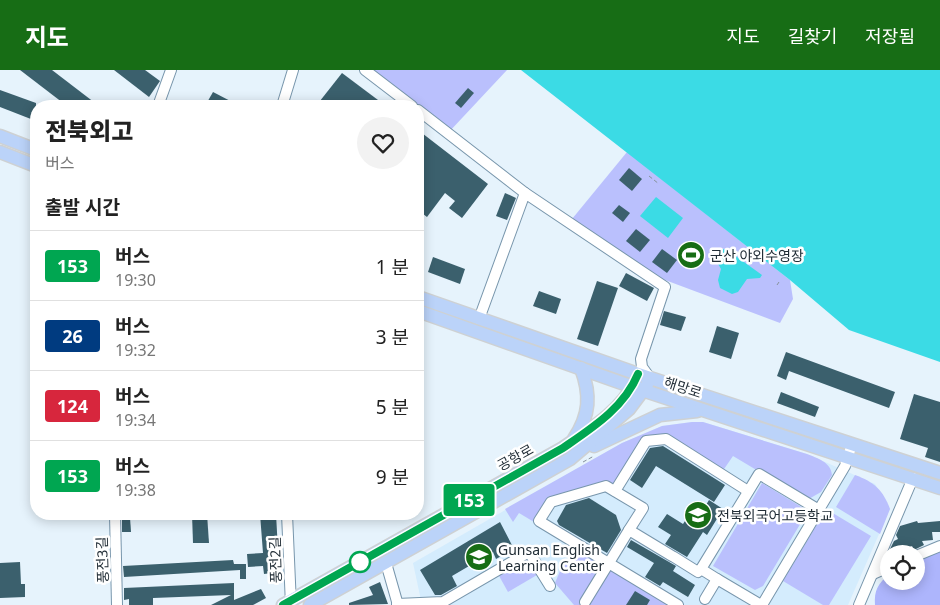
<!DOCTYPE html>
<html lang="ko">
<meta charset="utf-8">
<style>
:root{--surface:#fff;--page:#f2f2f2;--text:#222;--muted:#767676;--line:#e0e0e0;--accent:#176d15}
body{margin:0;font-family:"Noto Sans","Noto Sans KR",sans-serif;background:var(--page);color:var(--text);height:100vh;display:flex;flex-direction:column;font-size:19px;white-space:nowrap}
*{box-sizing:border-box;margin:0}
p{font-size:16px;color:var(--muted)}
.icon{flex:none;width:28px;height:28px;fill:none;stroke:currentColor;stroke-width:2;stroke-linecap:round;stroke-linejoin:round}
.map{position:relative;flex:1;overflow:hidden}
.side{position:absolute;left:30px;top:30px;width:394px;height:420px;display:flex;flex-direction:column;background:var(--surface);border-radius:20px;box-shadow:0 2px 12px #0003}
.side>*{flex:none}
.badge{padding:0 10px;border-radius:4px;font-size:18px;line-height:32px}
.buttons{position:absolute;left:880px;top:475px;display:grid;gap:10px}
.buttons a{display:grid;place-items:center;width:45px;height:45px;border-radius:50%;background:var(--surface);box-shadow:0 2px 12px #0003;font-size:25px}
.map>.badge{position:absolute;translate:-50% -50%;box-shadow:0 0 0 2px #fff}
h2{padding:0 15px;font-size:19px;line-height:45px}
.round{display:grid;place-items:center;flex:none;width:52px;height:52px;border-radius:26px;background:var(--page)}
.summary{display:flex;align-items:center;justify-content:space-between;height:85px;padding:0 15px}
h1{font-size:24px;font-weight:800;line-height:38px}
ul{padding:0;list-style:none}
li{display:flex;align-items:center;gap:15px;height:70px;padding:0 15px;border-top:1px solid var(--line)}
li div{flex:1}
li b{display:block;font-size:19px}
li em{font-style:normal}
li .badge{min-width:55px;font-weight:700;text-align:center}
header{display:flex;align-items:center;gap:30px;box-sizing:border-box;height:70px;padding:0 25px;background:var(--accent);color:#fff}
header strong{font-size:24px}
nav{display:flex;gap:28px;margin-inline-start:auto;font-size:18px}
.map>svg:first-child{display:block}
.built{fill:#d4ecfd}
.green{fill:#bac0fd}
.forest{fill:#adb5fc}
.water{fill:#3bdbe5}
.building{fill:#3b606d}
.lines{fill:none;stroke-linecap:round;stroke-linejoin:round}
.minor-casing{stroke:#7896ac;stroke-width:12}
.major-casing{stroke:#ced1d3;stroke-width:15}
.path{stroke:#86929b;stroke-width:1;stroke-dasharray:4 2.5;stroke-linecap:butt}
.minor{stroke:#fff;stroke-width:10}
.major{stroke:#bbd3f9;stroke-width:12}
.line-casing{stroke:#fff;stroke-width:11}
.line{stroke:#00a651;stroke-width:8}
.stop-dot{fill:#fff;stroke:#00a651;stroke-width:2.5}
.labels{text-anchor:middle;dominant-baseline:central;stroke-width:5;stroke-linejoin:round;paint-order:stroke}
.poi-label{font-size:14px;fill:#222e37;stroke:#fff;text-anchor:start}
.street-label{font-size:14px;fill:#222e37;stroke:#fff}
</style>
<header>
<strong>지도</strong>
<nav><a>지도</a><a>길찾기</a><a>저장됨</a></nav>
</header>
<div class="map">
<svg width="940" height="535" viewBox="0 0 940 535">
<rect width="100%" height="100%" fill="#e6f3fc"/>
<polygon class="built" points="692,352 703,352 807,384 875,414 890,439 848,535 422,535 413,493 622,373 662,356"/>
<g class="green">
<polygon points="365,0 507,0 448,63"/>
<polygon points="627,82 790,210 793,229 780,253 657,207 572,149"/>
<path d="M692 352H703L807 384C817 388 831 392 832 405L821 422 807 430 733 386 722 402 667 367 644 370 614 417 548 429 534 452 519 443 513 452 505 439 622 373 662 356Z"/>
<path d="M855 405C874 412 883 420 890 439L880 464 836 437Z"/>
<polygon points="762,413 808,441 763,516 755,520 713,496"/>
<polygon points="826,439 871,466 829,535 823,535 783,511"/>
<polygon points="577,483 589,485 673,535 574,535 555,513 563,494"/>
<polygon points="527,488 537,505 508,522 498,504"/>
</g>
<path class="forest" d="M940 478V535H875C874 520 878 514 889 504V511H916V486Z"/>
<g class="water">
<polygon points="521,0 940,0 940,292 849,260 790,210"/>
<polygon points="656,127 683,148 668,168 640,146"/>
<polygon points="726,179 762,205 760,208 747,209 738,222 732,224 720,218 718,210 721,199 713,185 716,180"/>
</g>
<g class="building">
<polygon points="20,0 52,0 99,36 67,36"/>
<polygon points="114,0 145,0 160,11 149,27"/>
<polygon points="342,3 386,36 316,36"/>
<polygon points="468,18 474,23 461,38 455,33"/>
<polygon points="0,20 36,33 36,51 0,37"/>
<polygon points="213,22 240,36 205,36"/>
<polygon points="418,60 488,114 462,148 449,138 455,131 445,123 427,147 418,140"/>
<polygon points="629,98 642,109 632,121 619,110"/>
<polygon points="505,123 516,128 507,150 496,146"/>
<polygon points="619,135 630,143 623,152 612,143"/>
<polygon points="636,159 650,170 640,182 626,171"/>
<polygon points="662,179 677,190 667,203 652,192"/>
<polygon points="433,187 465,199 460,214 428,202"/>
<polygon points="626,203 654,218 647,231 619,216"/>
<polygon points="597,211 618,218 598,276 577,269"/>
<polygon points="539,221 561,229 556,244 533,236"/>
<polygon points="664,241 686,247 681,261 660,255"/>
<polygon points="717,256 739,263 731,289 709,282"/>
<polygon points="786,282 895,322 889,338 789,301 786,310 777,306"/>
<polygon points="781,322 819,337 815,347 777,333"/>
<polygon points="914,324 940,332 940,392 925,387 928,378 900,369"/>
<polygon points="663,376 725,415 714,432 656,396 642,418 630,410 650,378"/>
<polygon points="589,428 616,445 621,460 607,483 559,455 557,451 566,435"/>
<polygon points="709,430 723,439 707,465 703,462 687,487 665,474 671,465 658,457 667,444 683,454 689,445 697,450"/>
<polygon points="192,444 207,444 209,473 193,473"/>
<polygon points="260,444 276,444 278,480 272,480 272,503 264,504 263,496 248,497 247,484 263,483"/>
<polygon points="122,447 130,447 131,462 122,462"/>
<polygon points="917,451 918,453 940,451 940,462 932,462 933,470 922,471 924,475 914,480 912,476 900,481 901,484 892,484 890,479 894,471 898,469 896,465 900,456"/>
<polygon points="500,452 514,479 496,489 493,482 452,506 457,516 441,525 435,525 420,500"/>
<polygon points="631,470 676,496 673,501 695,515 688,527 663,512 660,516 645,507 654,493 627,477"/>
<polygon points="233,490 234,494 246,494 246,509 240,509 240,500 124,507 123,496"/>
<polygon points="20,492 21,514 25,514 25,527 0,528 0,493"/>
<polygon points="380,512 388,534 349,535 349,533 373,525 369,517"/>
<polygon points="234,513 234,530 261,519 266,528 253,535 211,535 231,525 153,528 153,535 129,535 129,529 124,530 124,518"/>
<polygon points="635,521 650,530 647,535 626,535"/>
</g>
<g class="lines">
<g class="minor-casing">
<g id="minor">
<polyline points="365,0 412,36"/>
<polyline points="158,36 171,0"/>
<polyline points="282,36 293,0"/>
<polyline points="418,40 525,123"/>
<polyline points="479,249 525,123 665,217 641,289 642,297 650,308"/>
<polyline points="615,421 646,371 666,369 748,421"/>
<polyline points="115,444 117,535"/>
<polyline points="287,444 291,535"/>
<polyline points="629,460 643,438 606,416 551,432 539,451 678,535"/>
<polyline points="916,486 940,476"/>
<polyline points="674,487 698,502 701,499"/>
<polyline points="386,493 398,535"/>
<polyline points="873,504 889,497"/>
<polyline points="717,509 701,499 759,404 819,440"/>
<polyline points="705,529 717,509 761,535"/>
<polyline points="585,532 629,460 672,486"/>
<polyline points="397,534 443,532 529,482 550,516"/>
<polyline points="762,535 845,396 852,374"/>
<polyline points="859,535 913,408"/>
</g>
</g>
<g class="major-casing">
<g id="major">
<polyline points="0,66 36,80"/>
<polyline points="0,82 36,96"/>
<polyline points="418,227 638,304 940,403"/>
<polyline points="418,241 633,317 940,418"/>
<path d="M574 369C590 345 591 325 581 298"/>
<polyline points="594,376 660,345 697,341"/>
<path d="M283 535 563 378C588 361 623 340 635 311"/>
<polyline points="310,535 570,389 629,339 647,315"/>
</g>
</g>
<g class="path">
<polyline points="649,106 659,114"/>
<polyline points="777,215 779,212"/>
<polyline points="583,392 594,386"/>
</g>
<use href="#minor" class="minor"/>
<use href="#major" class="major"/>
</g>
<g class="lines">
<g class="line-casing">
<path id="line" d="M283 535 563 378C592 358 624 338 638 304"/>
</g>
<use href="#line" class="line"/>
</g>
<defs>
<g id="stadium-disc" transform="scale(1.4375)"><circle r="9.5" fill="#176d15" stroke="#fff"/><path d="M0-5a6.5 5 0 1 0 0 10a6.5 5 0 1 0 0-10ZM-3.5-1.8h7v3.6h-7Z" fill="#fff"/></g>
<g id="school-disc" transform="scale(1.4375)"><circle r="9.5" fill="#176d15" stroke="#fff"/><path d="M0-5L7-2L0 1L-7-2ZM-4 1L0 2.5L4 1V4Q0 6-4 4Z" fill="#fff"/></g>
</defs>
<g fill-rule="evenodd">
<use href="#stadium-disc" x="691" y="185"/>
<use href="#school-disc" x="698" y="445"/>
<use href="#school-disc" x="479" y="487"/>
</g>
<circle class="stop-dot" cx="360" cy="492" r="10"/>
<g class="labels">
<g class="poi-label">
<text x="710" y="185">군산 야외수영장</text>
<text x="717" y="445">전북외국어고등학교</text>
<text x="498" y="479">Gunsan English<tspan x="498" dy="16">Learning Center</tspan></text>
</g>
<g class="street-label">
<text transform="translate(683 317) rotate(18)">해망로</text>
<text transform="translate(515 387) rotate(-29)">공항로</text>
<text transform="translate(102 490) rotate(-92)">풍전3길</text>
<text transform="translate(275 490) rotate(-92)">풍전2길</text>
</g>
</g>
</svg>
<div class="buttons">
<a><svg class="icon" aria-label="locate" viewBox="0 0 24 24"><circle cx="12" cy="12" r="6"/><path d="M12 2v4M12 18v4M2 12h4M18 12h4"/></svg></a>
</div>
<b class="badge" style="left:469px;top:430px;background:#00a651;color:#fff">153</b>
<section class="side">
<div class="summary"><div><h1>전북외고</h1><p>버스</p></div><a class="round"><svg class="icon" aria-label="heart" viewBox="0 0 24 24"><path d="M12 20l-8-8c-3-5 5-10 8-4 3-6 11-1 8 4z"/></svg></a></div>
<h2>출발 시간</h2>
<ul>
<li><span class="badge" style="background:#00a651;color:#fff">153</span><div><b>버스</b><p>19:30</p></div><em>1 분</em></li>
<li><span class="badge" style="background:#003b80;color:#fff">26</span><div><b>버스</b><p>19:32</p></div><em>3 분</em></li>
<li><span class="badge" style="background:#d7263d;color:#fff">124</span><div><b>버스</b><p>19:34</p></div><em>5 분</em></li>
<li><span class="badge" style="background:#00a651;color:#fff">153</span><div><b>버스</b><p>19:38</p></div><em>9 분</em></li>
</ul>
</section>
</div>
